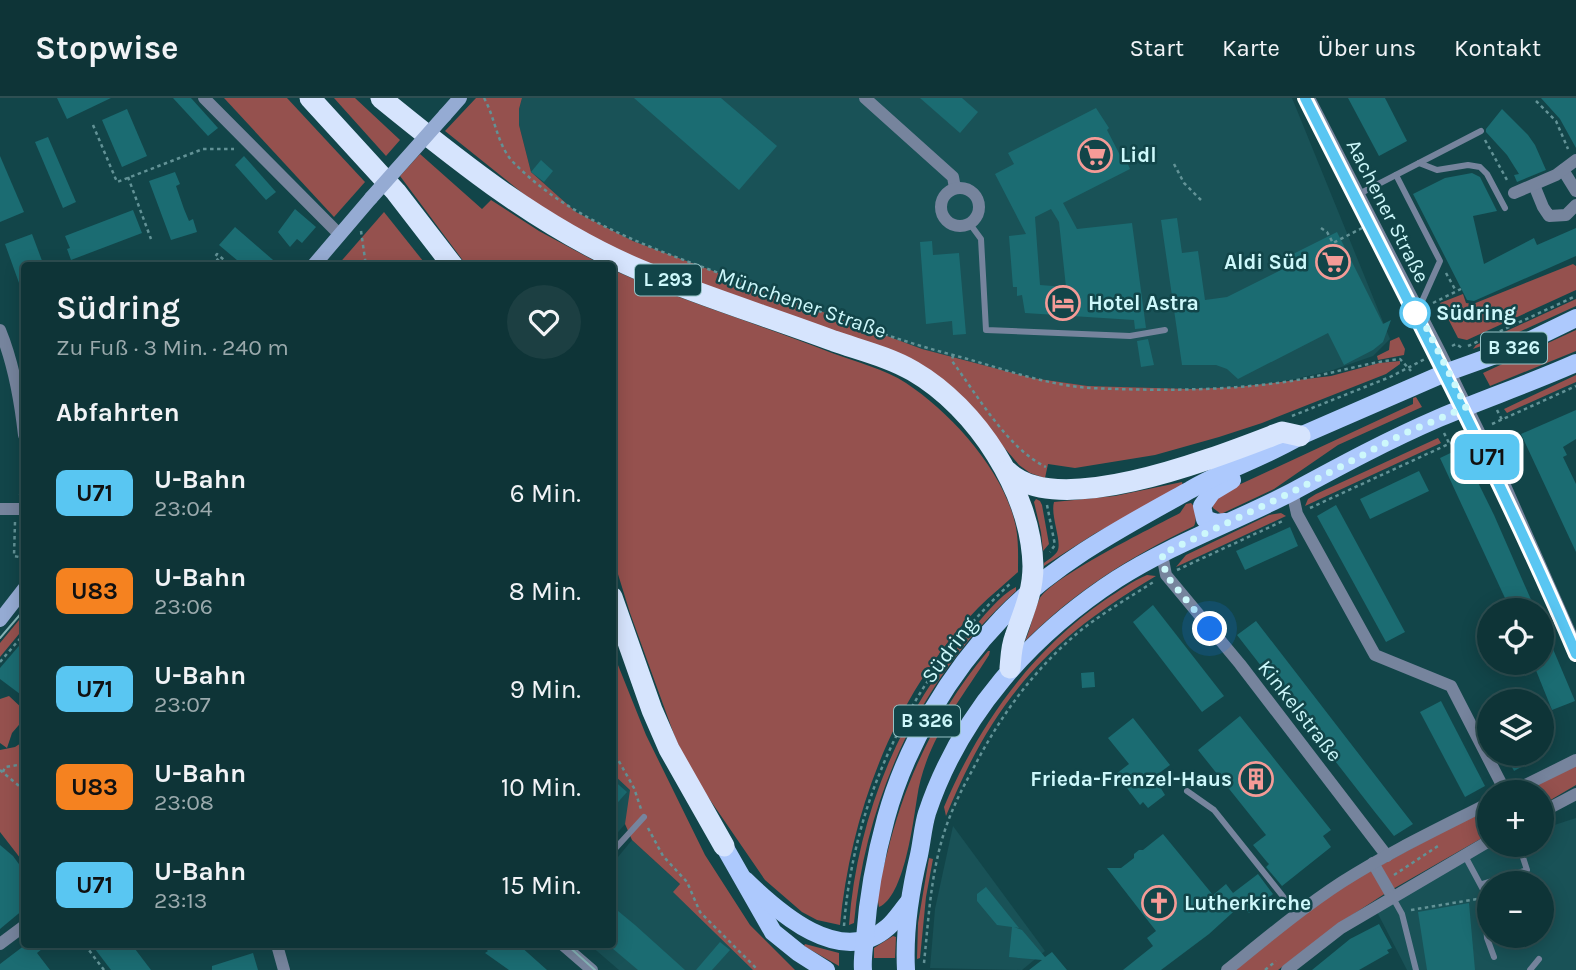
<!DOCTYPE html>
<html lang="de">
<meta charset="utf-8">
<style>
:root{--surface:#0e3437;--page:#1c3f42;--text:#f1f3f6;--muted:#9baaad;--line:#2e4f52}
body{margin:0;font-family:Karla,sans-serif;background:var(--page);color:var(--text);height:100vh;display:flex;flex-direction:column;font-size:26px;white-space:nowrap}
*{box-sizing:border-box;margin:0}
p{font-size:23px;color:var(--muted)}
.icon{flex:none;width:38px;height:38px;fill:none;stroke:currentColor;stroke-width:2;stroke-linecap:round;stroke-linejoin:round}
.map{position:relative;flex:1;overflow:hidden}
.side{position:absolute;left:21px;top:164px;width:595px;height:686px;display:flex;flex-direction:column;background:var(--surface);border-radius:7px;box-shadow:0 4px 18px #0003,0 0 0 2px var(--line)}
.side>*{flex:none}
.badge{padding:0 14px;border-radius:10px;font-size:24px;line-height:46px}
.tools{position:absolute;left:1477px;top:500px;display:grid;gap:14px}
.tools a{display:grid;place-items:center;width:77px;height:77px;border-radius:50%;background:var(--surface);box-shadow:0 4px 18px #0003,0 0 0 2px var(--line);font-size:35px}
.you{position:absolute;width:35px;height:35px;margin:-18px;border:5px solid #fff;border-radius:50%;background:#1a73e8;box-shadow:0 0 0 10px #1a73e833}
.map>.badge{position:absolute;translate:-50% -50%;box-shadow:0 0 0 4px #fff}
h2{padding:0 35px;font-size:26px;line-height:63px}
.round{display:grid;place-items:center;flex:none;width:74px;height:74px;border-radius:37px;background:var(--page)}
.headline{display:flex;align-items:center;justify-content:space-between;height:119px;padding:0 35px}
h1{font-size:33px;font-weight:600;line-height:52px}
ul{padding:0;list-style:none}
li{display:flex;align-items:center;gap:21px;height:98px;padding:0 35px}
li div{flex:1}
li b{display:block;font-size:26px}
li em{font-style:normal}
li .badge{min-width:77px;font-weight:700;text-align:center}
header{display:flex;align-items:center;gap:42px;box-sizing:border-box;height:98px;padding:0 35px;background:var(--surface);border-bottom:2px solid var(--line)}
header strong{font-size:33px}
nav{display:flex;gap:38px;margin-inline-start:auto;font-size:24px}
.map>svg:first-child{display:block}
.built{fill:#195257;fill-rule:evenodd}
.green{fill:#95514e}
.building{fill:#1b6c72;fill-rule:evenodd}
.lines{fill:none;stroke-linecap:round;stroke-linejoin:round}
.path{stroke:#629296;stroke-width:2.5;stroke-dasharray:3.5 3.5;stroke-linecap:butt}
.lane{stroke:#76849d;stroke-width:6}
.street{stroke:#76849d;stroke-width:12}
.secondary{stroke:#95abd3;stroke-width:14}
.primary{stroke:#adc9fd;stroke-width:18}
.highway{stroke:#d6e4fd;stroke-width:21}
.tram{stroke:#85b3b6;stroke-width:2}
.secondary-bridge{stroke:#95abd3;stroke-width:14}
.line-casing{stroke:#fff;stroke-width:16}
.line{stroke:#59c6f2;stroke-width:10}
.walk{stroke:#cdf8fb;stroke-width:7;stroke-dasharray:0 12.6}
.stop-dot{fill:#fff;stroke:#59c6f2;stroke-width:3.5}
.labels{text-anchor:middle;dominant-baseline:central;stroke-width:5;stroke-linejoin:round;paint-order:stroke}
.shield{fill:#124549;stroke:#95c2c6;stroke-width:2}
.shield-label{font-size:19px;font-weight:bold;fill:#cdf8fb}
.poi-label{font-size:21px;font-weight:bold;fill:#cdf8fb;stroke:#124549;text-anchor:start}
.street-label{font-size:21px;fill:#cdf8fb;stroke:#124549}
.stop-label{font-size:21px;font-weight:bold;fill:#cdf8fb;stroke:#124549;text-anchor:start}
</style>
<header>
<strong>Stopwise</strong>
<nav><a>Start</a><a>Karte</a><a>Über uns</a><a>Kontakt</a></nav>
</header>
<div class="map">
<svg width="1576" height="872" viewBox="0 0 1576 872">
<rect width="100%" height="100%" fill="#124549"/>
<g class="built">
<polygon points="522,0 1292,0 1390,241 1373,258 1330,273 1290,282 1237,289 1190,291 1088,288 1032,280 922,251 633,143 576,114 531,74 519,27 519,11"/>
<polygon points="613,650 657,689 613,740"/>
<path d="M1576 720V872H1407L1376 812 1488 750 1496 747H1542V731ZM1489 786H1542V838H1489Z"/>
<polygon points="953,728 1045,853 1022,872 930,870 935,811"/>
<polygon points="632,742 680,786 674,794 755,872 619,872 590,847 612,847 613,765"/>
</g>
<g class="green">
<polygon points="224,0 287,0 365,84 334,119"/>
<polygon points="334,0 355,0 400,42 386,58"/>
<polygon points="476,0 522,0 519,11 519,27 531,74 576,114 633,143 922,251 1032,280 1088,288 1190,291 1237,289 1331,278 1379,265 1400,263 1400,266 1386,276 1262,325 1219,339 1155,357 1075,370 1048,366 1045,380 1030,375 1019,367 955,292 639,163 565,125 535,105 445,33"/>
<polygon points="420,56 482,111 491,102 539,133 604,168 467,168 400,78"/>
<polygon points="384,114 427,168 337,168"/>
<polygon points="1573,166 1576,168 1576,192 1467,242 1458,240 1440,205 1463,196 1466,205 1473,206"/>
<path d="M613 172C684 204 759 226 832 255 856 264 885 271 906 285 950 314 1000 369 1014 421 1019 438 1018 456 1018 474 1005 486 991 497 978 510 896 594 851 712 840 827L817 822 802 814 765 782 695 680 676 642 630 515 613 460Z"/>
<polygon points="1576,201 1576,208 1519,234 1473,251 1476,247"/>
<polygon points="1576,232 1576,253 1490,288 1483,275"/>
<polygon points="1399,239 1405,251 1404,257 1378,262 1377,258 1389,252 1390,243"/>
<polygon points="1576,277 1576,284 1511,313 1507,315 1504,311"/>
<polygon points="1416,299 1422,309 1338,347 1274,391 1221,416 1213,410 1212,406 1217,397 1413,306 1413,300"/>
<polygon points="1438,340 1441,345 1305,408 1308,401 1316,396"/>
<path d="M1182 384 1183 388 1094 436 1044 468V465C1048 462 1054 458 1057 454 1063 445 1050 418 1054 404L1115 398Z"/>
<polygon points="1036,401 1040,403 1042,407 1049,446 1043,453 1041,434 1034,404"/>
<path d="M1191 405C1196 409 1197 422 1194 428 1128 460 1078 491 1025 543 1031 530 1033 515 1039 502 1049 480 1154 429 1180 415L1186 406Z"/>
<polygon points="1281,415 1286,418 1176,469 1186,457 1269,417"/>
<path d="M1147 477 1156 478C1047 542 994 601 946 718L944 709C979 626 1031 553 1105 502 1119 493 1132 483 1147 477Z"/>
<path d="M1016 489V493C921 579 866 698 854 825L849 827C857 719 900 615 970 534 984 518 999 498 1016 489Z"/>
<polygon points="24,516 24,530 0,559 0,545"/>
<polygon points="612,552 646,637 705,757 750,827 795,872 753,872 673,794 680,786 632,742 625,726 630,692 613,676"/>
<path d="M988 553H990L989 557C960 603 925 644 917 700 913 725 904 799 879 809 875 793 883 772 887 756 905 681 938 612 988 553Z"/>
<polygon points="9,598 24,612 24,621 12,635 7,650 0,645 0,601"/>
<polygon points="24,643 24,673 19,678 24,685 24,765 0,734 0,652 15,649"/>
<polygon points="1576,664 1576,687 1542,707 1542,695 1514,695"/>
<polygon points="1489,708 1489,736 1386,795 1338,826 1278,872 1235,872 1300,819 1343,788"/>
<polygon points="929,760 933,761 926,799 920,860 917,861 918,825"/>
<polygon points="893,838 896,839 895,860 874,860 874,850"/>
<polygon points="805,846 839,855 839,868 804,848"/>
</g>
<g class="building">
<polygon points="57,0 111,0 67,21"/>
<polygon points="173,0 191,0 218,30 208,38"/>
<polygon points="634,0 721,0 777,48 739,92"/>
<polygon points="920,0 962,0 978,14 960,35"/>
<polygon points="1348,0 1385,0 1407,43 1379,58"/>
<polygon points="1541,0 1576,0 1576,50 1560,21"/>
<path d="M1096 10 1109 30 1107 32 1122 61 1125 59 1130 71 1063 105 1077 131 1132 125 1146 230 1135 231 1134 222 1025 215 1022 197 1017 198V189H1013L1009 138 1026 136 995 76 1014 66 1008 55ZM1051 111 1059 124 1066 189 1040 187 1035 119Z"/>
<polygon points="127,11 147,58 122,69 102,22"/>
<polygon points="1502,11 1528,37 1535,47 1546,72 1517,84 1514,77 1519,76 1507,57 1486,34 1486,31"/>
<polygon points="48,39 76,104 63,110 35,44"/>
<polygon points="0,58 24,114 0,124"/>
<polygon points="244,58 276,94 266,102 235,67"/>
<polygon points="541,62 553,73 544,84 531,74"/>
<polygon points="175,74 180,86 176,88 184,111 189,123 193,121 197,134 171,142 149,83"/>
<polygon points="1472,75 1480,79 1497,113 1473,118 1484,166 1534,140 1537,147 1576,130 1576,158 1474,203 1467,202 1413,96 1445,80"/>
<polygon points="295,111 316,129 302,145 297,141 290,149 278,134"/>
<polygon points="133,112 142,135 71,162 67,151 70,150 65,138"/>
<polygon points="1177,120 1182,155 1198,153 1205,202 1227,199 1293,166 1289,158 1337,134 1383,226 1391,222 1383,244 1373,252 1344,267 1328,235 1238,281 1227,271 1216,267 1182,267 1161,122"/>
<polygon points="235,129 280,168 244,168 219,147"/>
<polygon points="32,136 44,168 24,168 23,196 5,146"/>
<polygon points="932,143 933,157 959,155 966,236 953,237 952,223 926,226 920,144"/>
<polygon points="1148,241 1154,267 1141,269 1137,243"/>
<polygon points="1576,312 1576,341 1563,349 1567,357 1563,359 1576,386 1576,454 1521,336"/>
<polygon points="1461,350 1494,417 1536,513 1511,513 1440,360"/>
<polygon points="1419,373 1429,393 1370,421 1360,401"/>
<polygon points="1336,407 1405,534 1386,544 1317,418"/>
<polygon points="1290,429 1298,448 1245,472 1236,453"/>
<polygon points="1153,507 1224,598 1202,614 1133,524"/>
<polygon points="1256,523 1392,699 1413,726 1394,738 1374,713 1237,537"/>
<polygon points="1542,525 1575,603 1552,612 1533,565 1542,565"/>
<polygon points="24,542 24,599 0,581 0,570"/>
<polygon points="1094,574 1095,589 1082,590 1081,575"/>
<polygon points="1441,603 1485,688 1465,699 1420,614"/>
<polygon points="1240,618 1331,732 1323,738 1331,749 1282,788 1266,769 1269,766 1267,764 1253,747 1266,737 1198,652"/>
<polygon points="1133,620 1170,667 1154,679 1165,697 1148,710 1143,704 1140,707 1116,676 1129,666 1108,640"/>
<polygon points="1505,656 1545,656 1514,673"/>
<polygon points="612,681 627,694 612,711"/>
<polygon points="1163,736 1213,797 1226,786 1233,795 1258,776 1273,796 1249,815 1242,806 1209,836 1161,872 1123,872 1153,848 1147,840 1156,833 1107,770 1121,770 1134,760 1134,756 1139,752 1143,752"/>
<polygon points="0,747 13,758 24,773 24,811 0,831"/>
<polygon points="986,789 1019,830 1014,829 1022,832 1045,859 1052,854 1067,872 1029,872 1042,862 1009,859 1012,829 997,827 977,803 977,796"/>
<polygon points="1469,805 1475,872 1427,872 1418,814"/>
<polygon points="612,808 635,827 685,872 638,872 612,850"/>
<polygon points="1379,826 1392,850 1387,852 1389,855 1359,872 1312,872 1350,841"/>
<polygon points="720,844 730,852 712,872 696,872"/>
<polygon points="25,847 47,847 37,855 50,872 0,872 0,866"/>
<polygon points="92,847 132,847 151,872 111,872"/>
<polygon points="481,847 519,847 547,872 509,872 485,855 488,853"/>
<polygon points="253,855 258,872 212,872 212,868"/>
</g>
<g class="lines">
<g class="path">
<path d="M484 0C496 21 497 49 515 66 579 130 671 156 753 188 819 213 885 239 953 257 999 269 1043 287 1091 290 1158 293 1225 293 1291 283 1328 277 1363 265 1400 261L1411 273"/>
<polyline points="1536,3 1556,23 1568,51"/>
<polyline points="93,27 117,84 203,51 234,51"/>
<polyline points="1485,42 1507,82"/>
<polyline points="1174,66 1184,85 1202,103"/>
<polyline points="128,79 151,141"/>
<polyline points="1321,130 1327,134 1333,145 1362,130"/>
<polyline points="361,133 366,168"/>
<polyline points="224,168 215,159 217,156 230,167 234,163"/>
<polyline points="1446,175 1456,193"/>
<polyline points="1433,205 1461,191"/>
<polyline points="1452,248 1456,246 1464,251"/>
<polyline points="1468,248 1576,198"/>
<path d="M953 257 952 263C978 298 1007 350 1046 369"/>
<polyline points="1497,312 1502,322"/>
<polyline points="1292,318 1390,279 1427,260"/>
<polyline points="1492,326 1576,288"/>
<polyline points="1444,335 1449,345"/>
<polyline points="20,397 24,383"/>
<polyline points="1047,407 1055,447 1050,454"/>
<polyline points="1310,410 1466,338"/>
<polyline points="15,424 14,458 24,460"/>
<polyline points="1177,472 1285,422"/>
<polyline points="0,564 24,536"/>
<polyline points="612,651 634,690 641,711"/>
<polyline points="0,672 24,692"/>
<polyline points="3,674 5,669 24,666"/>
<polyline points="648,730 663,758 687,784 700,814 758,872"/>
<polyline points="1394,777 1438,748"/>
<polyline points="1411,812 1477,801"/>
<path d="M844 828C854 696 915 573 1012 484"/>
<polyline points="85,847 104,872"/>
<path d="M924 865C928 827 930 787 940 749 947 721 959 696 973 671 1000 618 1034 571 1080 533 1104 514 1130 499 1155 483"/>
<polyline points="1265,872 1276,863"/>
</g>
<g class="lane">
<polyline points="1419,65 1437,72 1468,67 1480,69 1487,76 1505,110"/>
<polyline points="1396,77 1440,163 1419,210"/>
<polyline points="1359,96 1481,33"/>
<polyline points="970,126 981,141 986,232 1130,238 1165,232"/>
<polyline points="1187,693 1214,712 1297,816"/>
<polyline points="612,754 644,719"/>
<polyline points="1465,758 1486,797 1489,816 1486,827 1487,840 1494,859"/>
<polyline points="1482,786 1527,772 1519,747"/>
<polyline points="1393,800 1402,816 1416,872"/>
<polyline points="1530,872 1539,861"/>
</g>
<g class="street">
<polyline points="204,0 340,137"/>
<polyline points="865,0 953,79 955,90"/>
<polyline points="1309,0 1440,254 1503,383 1576,548"/>
<polyline points="1563,72 1576,93"/>
<polyline points="1534,87 1543,109 1549,118 1566,117 1576,107"/>
<circle cx="960" cy="109" r="19"/>
<polyline points="1514,95 1556,77 1576,62"/>
<path d="M0 232C14 266 20 301 24 337"/>
<polyline points="1292,393 1297,416 1375,557 1451,588 1506,695"/>
<polyline points="0,411 24,411"/>
<polyline points="1162,456 1166,477 1240,566 1387,758"/>
<polyline points="1509,695 1576,662"/>
<polyline points="1542,714 1576,696"/>
<polyline points="1373,765 1392,798"/>
<polyline points="0,846 24,828"/>
<polyline points="277,847 284,872"/>
<polyline points="563,847 592,872"/>
<path d="M1227 872C1264 842 1302 810 1342 784 1389 754 1440 730 1489 705"/>
<polyline points="1287,872 1341,830 1489,743"/>
</g>
<g class="secondary">
<polyline points="445,17 460,0"/>
<polyline points="313,168 371,100"/>
<polyline points="0,522 24,491"/>
</g>
<g class="primary">
<polyline points="1225,424 1216,425 1205,421 1202,408 1212,394 1232,382"/>
<polyline points="724,748 773,834 799,855 826,872"/>
<path d="M745 782C778 814 841 871 888 829 896 822 902 812 909 804"/>
<path d="M863 872C862 861 864 851 865 840 868 799 875 760 886 720 906 647 949 575 1002 520 1054 465 1125 428 1190 392 1226 371 1265 359 1300 338L1445 275 1512 251 1576 220"/>
<path d="M906 872C904 834 910 794 919 757 922 743 923 728 927 715 960 616 1031 537 1117 481 1172 446 1234 424 1292 394 1340 368 1388 342 1439 320 1484 301 1531 285 1576 265"/>
</g>
<g class="highway">
<polyline points="310,0 396,94 453,168"/>
<path d="M381 0C462 66 543 131 640 172 704 199 770 219 834 243 860 252 889 259 913 273 977 310 1031 394 1033 468 1033 495 1023 515 1015 539 1011 549 1011 560 1010 570"/>
<path d="M1007 373C1058 424 1224 356 1282 334L1300 338"/>
<polyline points="612,499 652,612 669,651 724,748"/>
</g>
<g class="tram">
<path d="M1305 0C1398 184 1495 366 1576 556"/>
<polyline points="0,540 24,512"/>
<polyline points="567,847 595,872"/>
</g>
<polyline class="secondary-bridge" points="371,100 445,17"/>
</g>
<g class="lines">
<g class="line-casing">
<path id="line" d="M1305 0C1398 185 1495 366 1576 556"/>
</g>
<use href="#line" class="line"/>
<polyline class="walk" points="1210,531 1166,477 1162,456 1292,394 1401,337 1466,309 1418,213 1415,215"/>
</g>
<defs>
<g id="supermarket-ring" transform="scale(1.75)"><circle r="9.5" fill="#124549" stroke="#f59b97" stroke-width="1.5"/><path d="M-6-5.5h2.5l.6 2H6L4.5 2H-2.5L-4.4-4H-6ZM-1.5 3.2a1.3 1.3 0 1 0 .1 0ZM3 3.2a1.3 1.3 0 1 0 .1 0Z" fill="#f59b97"/></g>
<g id="hotel-ring" transform="scale(1.75)"><circle r="9.5" fill="#124549" stroke="#f59b97" stroke-width="1.5"/><path d="M-6-4.5h1.5V1H6V5H4.5V3h-9V5H-6ZM-4 0a1.8 1.8 0 1 1 3.6 0ZM.5 0V-2.5h3Q6-2.5 6 0Z" fill="#f59b97"/></g>
<g id="building-ring" transform="scale(1.75)"><circle r="9.5" fill="#124549" stroke="#f59b97" stroke-width="1.5"/><path d="M-4-6H4V6H1V3H-1V6H-4ZM-2.5-4.3h1.7v1.8h-1.7ZM.8-4.3h1.7v1.8H.8ZM-2.5-1h1.7V.8h-1.7ZM.8-1h1.7V.8H.8Z" fill="#f59b97"/></g>
<g id="church-ring" transform="scale(1.75)"><circle r="9.5" fill="#124549" stroke="#f59b97" stroke-width="1.5"/><path d="M-1.2-6h2.4v3.5h3.3v2.4h-3.3V6h-2.4V-.1h-3.3v-2.4h3.3Z" fill="#f59b97"/></g>
</defs>
<g fill-rule="evenodd">
<use href="#supermarket-ring" x="1095" y="57"/>
<use href="#supermarket-ring" x="1333" y="164"/>
<use href="#hotel-ring" x="1063" y="205"/>
<use href="#building-ring" x="1256" y="681"/>
<use href="#church-ring" x="1159" y="805"/>
</g>
<circle class="stop-dot" cx="1415" cy="215" r="14"/>
<g class="labels">
<g class="shield">
<rect x="635" y="166.5" width="66" height="31" rx="5"/>
<rect x="1481" y="234.5" width="66" height="31" rx="5"/>
<rect x="894" y="607.5" width="66" height="31" rx="5"/>
</g>
<g class="shield-label">
<text x="668" y="182">L 293</text>
<text x="1514" y="250">B 326</text>
<text x="927" y="623">B 326</text>
</g>
<g class="poi-label">
<text x="1120" y="57">Lidl</text>
<text x="1308" y="164" text-anchor="end">Aldi Süd</text>
<text x="1088" y="205">Hotel Astra</text>
<text x="1232" y="681" text-anchor="end">Frieda-Frenzel-Haus</text>
<text x="1184" y="805">Lutherkirche</text>
</g>
<g class="street-label">
<text transform="translate(1388 113) rotate(63)">Aachener Straße</text>
<text transform="translate(802 205) rotate(19)">Münchener Straße</text>
<text transform="translate(949 552) rotate(-53)">Südring</text>
<text transform="translate(1300 613) rotate(52)">Kinkelstraße</text>
</g>
<g class="stop-label">
<text x="1436" y="215">Südring</text>
</g>
</g>
</svg>
<div class="tools">
<a><svg class="icon" aria-label="locate" viewBox="0 0 24 24"><circle cx="12" cy="12" r="6"/><path d="M12 2v4M12 18v4M2 12h4M18 12h4"/></svg></a>
<a><svg class="icon" aria-label="layers" viewBox="0 0 24 24"><path d="M12 4l9 5-9 5-9-5zM3 14l9 5 9-5"/></svg></a>
<a>+</a>
<a>−</a>
</div>
<div class="you" style="left:1210px;top:531px"></div>
<b class="badge" style="left:1487px;top:359px;background:#59c6f2;color:#111">U71</b>
<section class="side">
<div class="headline"><div><h1>Südring</h1><p>Zu Fuß · 3 Min. · 240 m</p></div><a class="round"><svg class="icon" aria-label="heart" viewBox="0 0 24 24"><path d="M12 20l-8-8c-3-5 5-10 8-4 3-6 11-1 8 4z"/></svg></a></div>
<h2>Abfahrten</h2>
<ul>
<li><span class="badge" style="background:#59c6f2;color:#111">U71</span><div><b>U-Bahn</b><p>23:04</p></div><em>6 Min.</em></li>
<li><span class="badge" style="background:#f58220;color:#111">U83</span><div><b>U-Bahn</b><p>23:06</p></div><em>8 Min.</em></li>
<li><span class="badge" style="background:#59c6f2;color:#111">U71</span><div><b>U-Bahn</b><p>23:07</p></div><em>9 Min.</em></li>
<li><span class="badge" style="background:#f58220;color:#111">U83</span><div><b>U-Bahn</b><p>23:08</p></div><em>10 Min.</em></li>
<li><span class="badge" style="background:#59c6f2;color:#111">U71</span><div><b>U-Bahn</b><p>23:13</p></div><em>15 Min.</em></li>
</ul>
</section>
</div>
